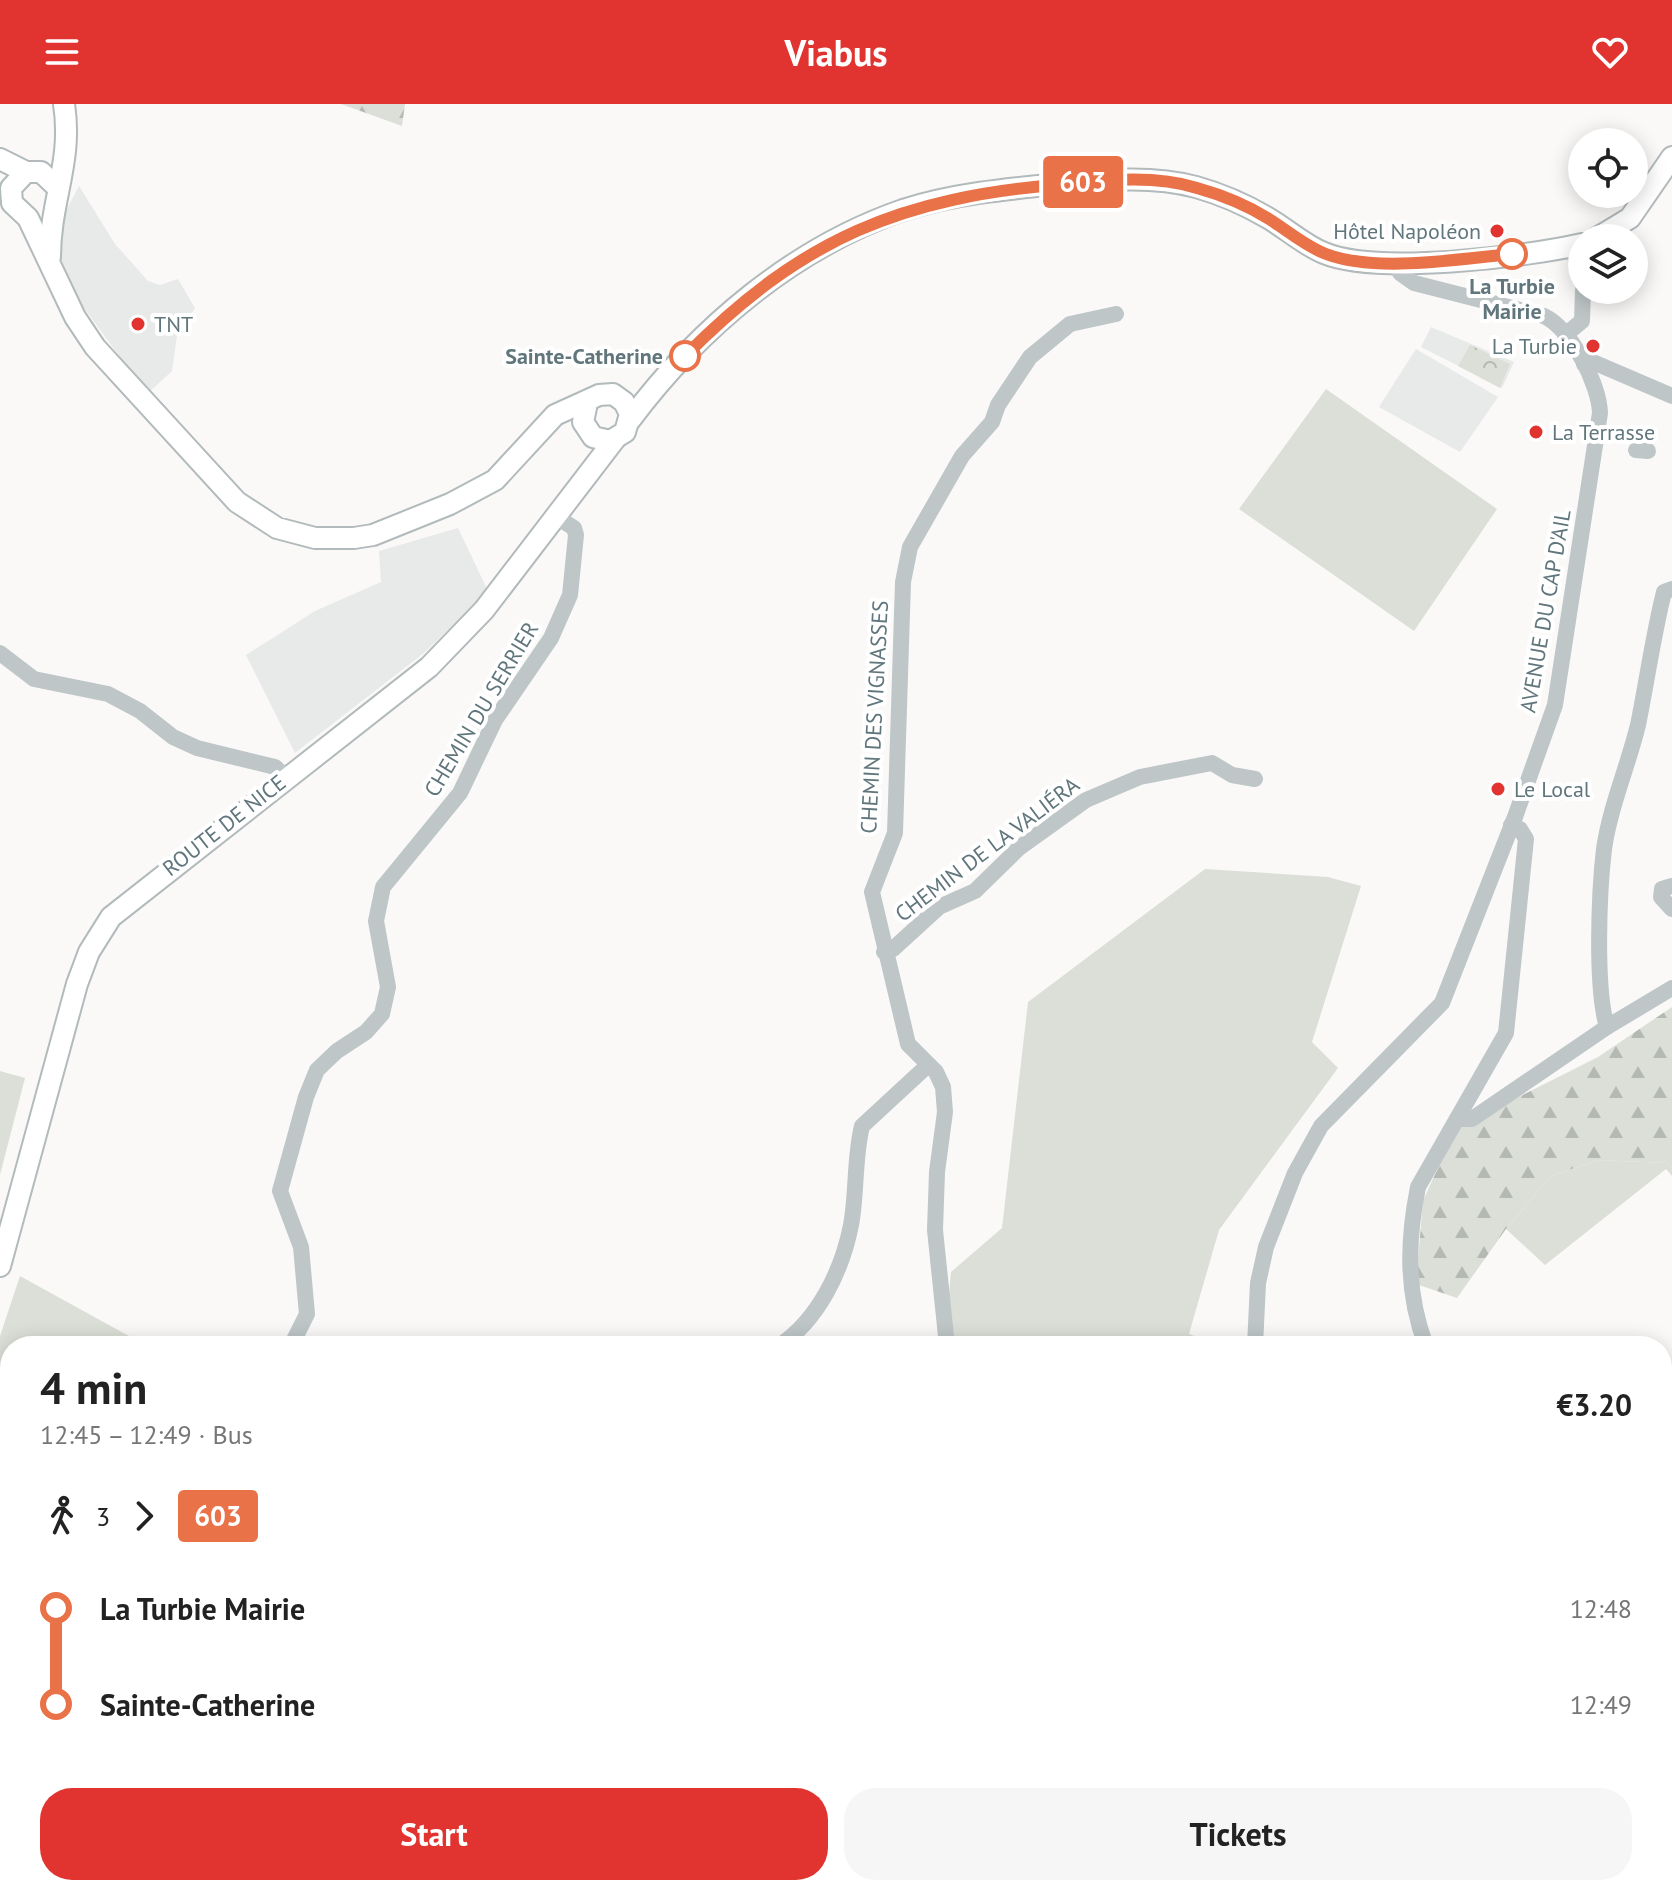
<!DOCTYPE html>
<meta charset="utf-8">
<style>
:root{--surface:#fff;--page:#f6f6f6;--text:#222;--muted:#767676;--accent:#e13430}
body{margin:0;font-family:"PT Sans",sans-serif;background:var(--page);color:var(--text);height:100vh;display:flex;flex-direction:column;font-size:30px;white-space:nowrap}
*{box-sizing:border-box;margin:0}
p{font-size:26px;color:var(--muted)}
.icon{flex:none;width:44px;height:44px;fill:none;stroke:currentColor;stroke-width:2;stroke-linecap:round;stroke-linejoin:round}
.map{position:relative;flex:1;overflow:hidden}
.sheet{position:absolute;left:0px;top:1232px;width:1672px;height:560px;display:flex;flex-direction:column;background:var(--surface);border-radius:32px 32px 0 0;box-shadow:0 4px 20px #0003}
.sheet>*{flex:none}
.badge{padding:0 16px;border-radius:6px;font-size:28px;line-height:52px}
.buttons{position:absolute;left:1568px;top:24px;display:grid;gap:16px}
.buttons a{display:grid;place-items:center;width:80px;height:80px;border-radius:50%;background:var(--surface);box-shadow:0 4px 20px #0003;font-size:40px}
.map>.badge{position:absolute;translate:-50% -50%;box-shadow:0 0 0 4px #fff}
.legs{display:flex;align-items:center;gap:12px;height:88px;padding:0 40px;font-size:26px}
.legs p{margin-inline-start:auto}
.summary{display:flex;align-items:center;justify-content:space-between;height:136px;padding:0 40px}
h1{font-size:44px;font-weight:700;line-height:60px}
.button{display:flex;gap:16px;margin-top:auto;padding:16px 40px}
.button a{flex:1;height:92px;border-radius:32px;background:var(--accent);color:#fff;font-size:32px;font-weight:700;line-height:92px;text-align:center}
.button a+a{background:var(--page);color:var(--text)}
ul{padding:0 40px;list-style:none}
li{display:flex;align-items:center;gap:28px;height:96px;font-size:30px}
li i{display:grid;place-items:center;width:12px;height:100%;margin:0 10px;background:currentColor}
li i::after{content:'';width:20px;height:20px;margin:-10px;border:6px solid;border-radius:50%;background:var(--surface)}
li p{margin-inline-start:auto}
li:first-child i{background:linear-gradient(#0000 50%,currentColor 0)}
li:last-child i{background:linear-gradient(currentColor 50%,#0000 0)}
header{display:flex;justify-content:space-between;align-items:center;height:104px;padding:0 40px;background:var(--accent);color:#fff;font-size:36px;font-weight:700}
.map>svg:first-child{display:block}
.built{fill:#e8e9e9}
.grass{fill:#dbdfd7}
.forest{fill:url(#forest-firs)}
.park{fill:url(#park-crowns)}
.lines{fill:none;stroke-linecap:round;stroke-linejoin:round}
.major-casing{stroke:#b2babc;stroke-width:24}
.minor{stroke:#bec6c8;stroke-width:16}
.major{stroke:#fff;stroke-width:20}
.line-1-casing{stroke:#fff;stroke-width:18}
.line-1{stroke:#e97249;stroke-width:12}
.poi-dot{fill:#e13430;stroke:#fff;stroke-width:3}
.stop-1-dot{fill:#fff;stroke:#e97249;stroke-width:4}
.labels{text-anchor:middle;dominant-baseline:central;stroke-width:8;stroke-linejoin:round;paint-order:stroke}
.poi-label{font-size:22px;fill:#60767c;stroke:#fff;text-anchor:start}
.stop-label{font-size:22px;font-weight:bold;fill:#60767c;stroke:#fff}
.street-label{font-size:22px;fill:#60767c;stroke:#fff}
</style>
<header><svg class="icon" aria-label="menu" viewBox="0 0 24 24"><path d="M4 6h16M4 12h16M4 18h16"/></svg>Viabus<svg class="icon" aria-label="heart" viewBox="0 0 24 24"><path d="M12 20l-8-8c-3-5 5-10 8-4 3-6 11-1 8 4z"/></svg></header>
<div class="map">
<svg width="1672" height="1792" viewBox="0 0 1672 1792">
<defs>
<pattern id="forest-firs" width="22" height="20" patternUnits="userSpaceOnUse" patternTransform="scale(2)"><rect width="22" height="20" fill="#dbdfd7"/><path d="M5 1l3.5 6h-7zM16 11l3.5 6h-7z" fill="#b5b9b3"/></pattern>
<pattern id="park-crowns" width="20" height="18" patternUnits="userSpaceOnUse" patternTransform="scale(2)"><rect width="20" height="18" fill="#dbdfd7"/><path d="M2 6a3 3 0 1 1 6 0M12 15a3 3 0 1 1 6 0" fill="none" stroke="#b5b9b3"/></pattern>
</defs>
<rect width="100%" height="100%" fill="#faf9f8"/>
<g class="built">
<polygon points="79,82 115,140 148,177 160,181 178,175 195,204 177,232 172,267 147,290 76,193 60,152 57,124"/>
<polygon points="1431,223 1514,258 1502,284 1421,243"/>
<polygon points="1416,245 1498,293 1460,348 1379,303"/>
<polygon points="458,424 488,487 424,549 295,649 246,551 315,507 381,478 379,447"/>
</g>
<g class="grass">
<polygon points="1326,285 1497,405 1414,527 1239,405"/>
<polygon points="1205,765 1328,773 1361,782 1312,938 1338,964 1219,1126 1189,1230 1222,1242 944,1242 951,1168 1002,1124 1028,898"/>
<polygon points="0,967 25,974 0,1071"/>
<polygon points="1598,1056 1666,1059 1672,1063 1672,1072 1666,1065 1545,1161 1506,1125 1551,1072"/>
<polygon points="20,1172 147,1242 10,1242 10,1782 390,1782 401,1788 407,1782 529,1782 520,1792 0,1792 0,1232"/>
<polygon points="575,1782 1453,1782 1451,1792 582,1792"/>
<polygon points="1476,1782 1553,1782 1551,1792 1474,1792"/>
</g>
<g class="forest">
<polygon points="341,0 405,0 402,22"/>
<polygon points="1672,903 1672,1063 1666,1059 1598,1056 1551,1072 1506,1125 1457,1194 1416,1180 1423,1097 1455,1025 1598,953"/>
</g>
<g class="park">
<polygon points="1470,241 1510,260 1500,284 1458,262"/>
<polygon points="1662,1741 1672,1741 1672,1791 1642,1789 1643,1782 1662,1782"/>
</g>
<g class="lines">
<g class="major-casing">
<g id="major">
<polyline points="0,55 26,68 41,68 57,83"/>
<polyline points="26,68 11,84 12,99 28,114 75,213 95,243 237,398 277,424 315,434 354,434 373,431 450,400 495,376 555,311 599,291 613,290 624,298 630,310 625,328 610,337 593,333 583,318 587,299"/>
<polyline points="1597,134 1630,114 1672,53"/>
<path d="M50 153C50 96 73 58 64 0"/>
<path d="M630 316C699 224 793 144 903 106 953 90 1006 85 1058 80 1103 76 1152 71 1196 83 1221 90 1246 101 1268 114 1287 125 1304 141 1324 149 1376 171 1526 153 1582 140"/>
<polyline points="0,1162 77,880 89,848 111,813 429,563 484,506 615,335"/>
</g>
</g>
<g class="minor">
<polyline points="1572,142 1582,177"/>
<polyline points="1565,231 1582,217 1583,186"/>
<polyline points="1584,260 1593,258 1672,292"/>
<polyline points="1636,346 1648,347"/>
<polyline points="0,549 34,575 108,590 140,607 173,633 197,644 275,663 286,673"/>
<polyline points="1672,782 1662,785 1661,793 1672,805"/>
<polyline points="884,848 893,845 939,803 975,787 1019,744 1086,696 1140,673 1212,659 1232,671 1255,675"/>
<path d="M1607 923C1595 883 1599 788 1604 745 1610 703 1628 662 1638 621 1647 577 1653 532 1664 488L1672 485"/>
<polyline points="1457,1015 1472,1015 1607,923 1672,884"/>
<polyline points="291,1242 307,1210 301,1143 280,1087 306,993 317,966 337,947 366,928 382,910 388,883 376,817 383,783 460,689 495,616 551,534 570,491 576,431 574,424 558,414"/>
<path d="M779 1242C818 1216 842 1167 851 1121 857 1089 854 1055 862 1022L928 961"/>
<polyline points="947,1242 935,1126 937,1068 945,1008 943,983 936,968 908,940 872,788 895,729 903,478 910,443 962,352 992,318 998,301 1030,253 1070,220 1116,210"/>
<path d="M1255 1242 1258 1179 1266 1143 1295 1069 1321 1022 1442 899 1515 713 1555 601 1600 309C1599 280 1571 225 1544 212L1414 179 1400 169 1398 158"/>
<path d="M1426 1242C1406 1189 1407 1138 1418 1083L1506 929 1526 735 1520 725 1511 721"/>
<polyline points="1662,1505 1672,1514"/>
<polyline points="166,1792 167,1782"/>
<polyline points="797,1792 799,1782"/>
<polyline points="989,1792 990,1782"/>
<polyline points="1166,1792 1171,1782"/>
</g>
<use href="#major" class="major"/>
</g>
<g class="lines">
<g class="line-1-casing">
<path id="line-1" d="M685 252C802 134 901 93 1065 80 1108 76 1155 71 1197 84 1222 91 1247 101 1269 115 1287 126 1305 142 1326 150 1376 169 1458 155 1512 150"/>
</g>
<use href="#line-1" class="line-1"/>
</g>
<g class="poi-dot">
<circle cx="1497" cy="127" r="8"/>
<circle cx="138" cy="220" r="8"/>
<circle cx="1593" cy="242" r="8"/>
<circle cx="1536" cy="328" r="8"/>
<circle cx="1498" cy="685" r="8"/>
</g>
<g class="stop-1-dot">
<circle cx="1512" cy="150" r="14"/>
<circle cx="685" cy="252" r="14"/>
</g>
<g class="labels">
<g class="poi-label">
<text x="1481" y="127" text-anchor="end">Hôtel Napoléon</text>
<text x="154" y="220">TNT</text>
<text x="1577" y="242" text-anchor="end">La Turbie</text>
<text x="1552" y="328">La Terrasse</text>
<text x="1514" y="685">Le Local</text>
</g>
<g class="stop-label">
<text x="1512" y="182">La Turbie<tspan x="1512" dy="25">Mairie</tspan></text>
<text x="663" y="252" text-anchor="end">Sainte-Catherine</text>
</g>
<g class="street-label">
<text transform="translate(1545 507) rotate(-80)">AVENUE DU CAP D'AIL</text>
<text transform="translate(481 605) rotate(-59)">CHEMIN DU SERRIER</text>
<text transform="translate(874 613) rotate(-87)">CHEMIN DES VIGNASSES</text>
<text transform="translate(224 721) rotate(-38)">ROUTE DE NICE</text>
<text transform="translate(987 745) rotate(-37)">CHEMIN DE LA VALIÉRA</text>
</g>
</g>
</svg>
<div class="buttons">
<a><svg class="icon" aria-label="locate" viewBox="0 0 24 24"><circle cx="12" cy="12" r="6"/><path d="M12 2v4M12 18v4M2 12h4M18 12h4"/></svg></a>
<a><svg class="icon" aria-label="layers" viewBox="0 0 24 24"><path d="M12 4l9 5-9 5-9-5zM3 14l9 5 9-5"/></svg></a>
</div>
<b class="badge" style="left:1083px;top:78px;background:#e97249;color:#fff">603</b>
<section class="sheet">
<div class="summary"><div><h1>4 min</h1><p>12:45 – 12:49 · Bus</p></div><b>€3.20</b></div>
<div class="legs"><svg class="icon" aria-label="walk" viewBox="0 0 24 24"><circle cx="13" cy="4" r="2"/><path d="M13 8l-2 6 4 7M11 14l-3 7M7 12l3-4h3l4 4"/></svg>3<svg class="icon" aria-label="forward" viewBox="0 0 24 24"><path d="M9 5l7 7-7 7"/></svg><b class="badge" style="background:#e97249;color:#fff">603</b></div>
<ul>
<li><i style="color:#e97249"></i><b>La Turbie Mairie</b><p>12:48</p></li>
<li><i style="color:#e97249"></i><b>Sainte-Catherine</b><p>12:49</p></li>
</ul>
<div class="button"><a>Start</a><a>Tickets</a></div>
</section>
</div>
